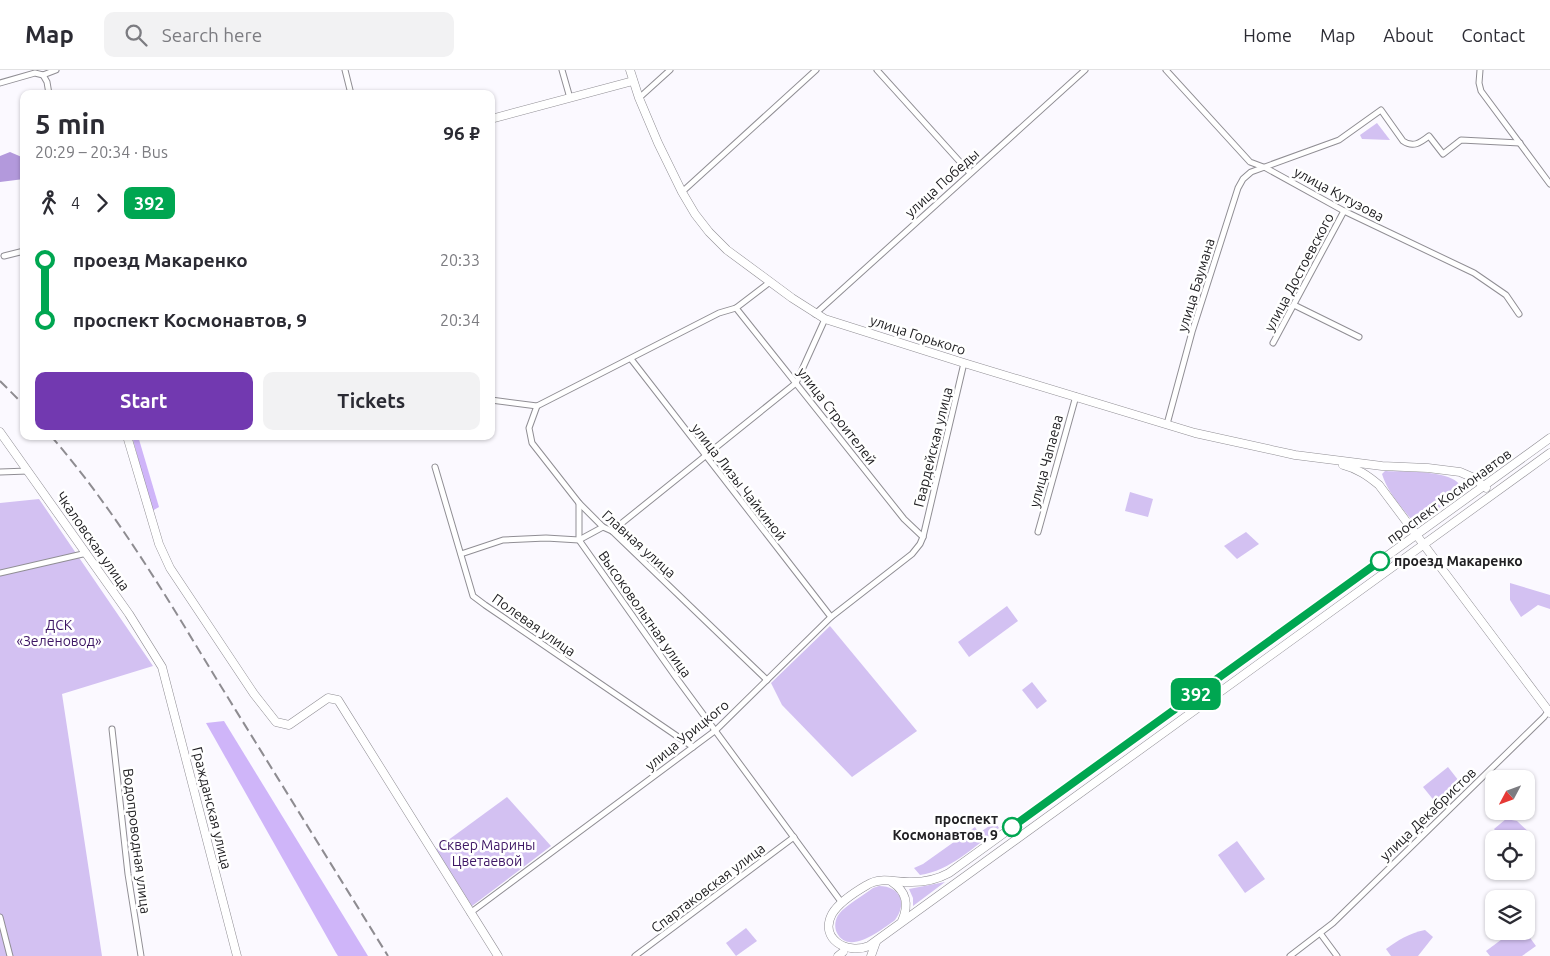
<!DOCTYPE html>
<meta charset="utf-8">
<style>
:root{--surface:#fff;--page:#f2f2f3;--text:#2b2b33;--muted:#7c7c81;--line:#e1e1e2;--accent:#7239b0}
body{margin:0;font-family:Ubuntu,sans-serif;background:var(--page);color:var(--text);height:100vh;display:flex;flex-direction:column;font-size:19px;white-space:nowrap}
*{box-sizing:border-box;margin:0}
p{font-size:16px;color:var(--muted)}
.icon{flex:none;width:28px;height:28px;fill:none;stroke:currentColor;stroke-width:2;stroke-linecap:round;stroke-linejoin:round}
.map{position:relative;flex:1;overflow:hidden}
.panel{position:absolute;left:20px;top:20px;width:475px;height:350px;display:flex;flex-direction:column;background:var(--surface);border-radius:10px;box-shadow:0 1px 4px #0004}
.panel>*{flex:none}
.badge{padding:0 10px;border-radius:8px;font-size:18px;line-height:32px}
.needle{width:32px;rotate:229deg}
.tools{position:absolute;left:1485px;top:700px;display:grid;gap:10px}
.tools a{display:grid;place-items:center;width:50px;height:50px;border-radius:10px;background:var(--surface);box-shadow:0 1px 4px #0004;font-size:25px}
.map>.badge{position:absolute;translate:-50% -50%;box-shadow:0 0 0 2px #fff}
.legs{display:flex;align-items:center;gap:8px;height:55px;padding:0 15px;font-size:16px}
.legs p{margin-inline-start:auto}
.headline{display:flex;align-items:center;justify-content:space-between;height:85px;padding:0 15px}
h1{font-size:28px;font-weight:700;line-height:38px}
.button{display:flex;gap:10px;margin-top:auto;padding:10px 15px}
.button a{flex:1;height:58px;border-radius:10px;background:var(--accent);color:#fff;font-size:20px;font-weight:700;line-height:58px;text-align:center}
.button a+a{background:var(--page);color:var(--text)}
ul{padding:0 15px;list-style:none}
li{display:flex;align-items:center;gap:18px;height:60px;font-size:19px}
li i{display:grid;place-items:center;width:8px;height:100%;margin:0 6px;background:currentColor}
li i::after{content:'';width:12px;height:12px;margin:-6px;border:4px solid;border-radius:50%;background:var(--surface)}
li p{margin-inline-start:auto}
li:first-child i{background:linear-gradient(#0000 50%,currentColor 0)}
li:last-child i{background:linear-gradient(currentColor 50%,#0000 0)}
header{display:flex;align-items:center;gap:30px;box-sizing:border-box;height:70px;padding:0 25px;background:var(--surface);border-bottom:1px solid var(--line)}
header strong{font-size:24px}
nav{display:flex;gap:28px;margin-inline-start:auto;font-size:18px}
.search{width:350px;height:45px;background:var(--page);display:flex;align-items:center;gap:12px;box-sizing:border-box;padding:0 18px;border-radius:10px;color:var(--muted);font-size:19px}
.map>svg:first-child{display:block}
.green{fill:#d3c1f2}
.forest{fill:#cfb5f9}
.water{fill:#b399dc}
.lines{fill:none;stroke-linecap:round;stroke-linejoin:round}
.street-casing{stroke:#908e94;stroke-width:7}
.secondary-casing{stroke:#908e94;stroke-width:9}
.street{stroke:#fff;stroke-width:5}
.secondary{stroke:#fff;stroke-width:8}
.rail{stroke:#8e8c91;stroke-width:2;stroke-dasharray:10 5;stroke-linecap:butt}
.line-1-casing{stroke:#fff;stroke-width:11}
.line-1{stroke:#00a651;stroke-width:8}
.stop-1-dot{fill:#fff;stroke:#00a651;stroke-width:2.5}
.labels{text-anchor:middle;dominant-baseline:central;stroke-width:5;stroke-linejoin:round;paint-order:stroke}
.street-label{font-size:14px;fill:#212023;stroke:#fff}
.stop-label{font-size:14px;font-weight:bold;fill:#212023;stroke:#fff;text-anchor:start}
.park-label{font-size:14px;fill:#3e1765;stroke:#fff}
</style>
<header>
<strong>Map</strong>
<div class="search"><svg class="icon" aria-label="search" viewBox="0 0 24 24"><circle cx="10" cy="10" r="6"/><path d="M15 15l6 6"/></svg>Search here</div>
<nav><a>Home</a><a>Map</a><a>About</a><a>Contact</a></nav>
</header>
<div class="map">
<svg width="1550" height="886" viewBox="0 0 1550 886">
<rect width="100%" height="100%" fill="#fbf9ff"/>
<g class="green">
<polygon points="1377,53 1390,70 1362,69 1360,65"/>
<path d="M1385 401C1401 402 1459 399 1461 419L1457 425 1421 451 1412 450C1401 437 1387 421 1382 404Z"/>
<polygon points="1130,422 1153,429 1148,447 1125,441"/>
<polygon points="39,429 153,596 62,624 102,886 0,886 0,433"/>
<polygon points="1246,462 1259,474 1237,489 1224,476"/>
<polygon points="1510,513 1550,525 1550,539 1538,535 1521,547 1510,530"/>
<polygon points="1007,536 1018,551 969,587 958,572"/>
<polygon points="830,556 917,661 852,707 782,635 771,613"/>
<polygon points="1032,612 1047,631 1037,639 1022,620"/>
<polygon points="1448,697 1462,715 1440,738 1423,717"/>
<polygon points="507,727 551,776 472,836 436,779"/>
<polygon points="1506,749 1517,751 1533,766 1526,771 1526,769 1502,769 1494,759"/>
<path d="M995 752 999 758C975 776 950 801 920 805L914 798 923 794 975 757 979 763Z"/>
<polygon points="1237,771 1265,809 1245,823 1218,785"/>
<polygon points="945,812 913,836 913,828 909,819"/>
<path d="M879 816C900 816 908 833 895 850 881 860 849 886 837 863 834 857 835 849 839 844 846 835 864 825 873 818Z"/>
<polygon points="746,858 757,871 736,886 726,873"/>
<path d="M1425 860 1433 867 1418 886H1391L1386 879C1398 870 1410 863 1425 860Z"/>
<polygon points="1513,861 1525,861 1536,876 1522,886 1490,886 1486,881"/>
</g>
<g class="forest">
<polygon points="132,366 138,366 159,437 152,441"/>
<polygon points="224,651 368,886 338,886 336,883 206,653"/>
</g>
<polygon class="water" points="10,82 24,88 24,109 0,112 0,86"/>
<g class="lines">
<g class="street-casing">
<g id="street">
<polyline points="345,0 351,24"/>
<polyline points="562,0 570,28"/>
<polyline points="877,0 970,103"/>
<polyline points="1166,0 1250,92 1266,98 1344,141 1474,203 1506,225 1519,244"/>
<polyline points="1480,0 1479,13 1481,21 1550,114"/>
<polyline points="43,5 47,12 49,24"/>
<polyline points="0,13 35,3 43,5 56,0"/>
<polyline points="639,28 670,0"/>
<polyline points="682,122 816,0"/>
<polyline points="4,186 24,181"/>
<polyline points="1294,235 1359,267"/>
<polyline points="736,238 904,449 923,467"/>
<polyline points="815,244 1085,0"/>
<polyline points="1273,273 1344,141"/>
<polyline points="631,289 831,547"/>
<polyline points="491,330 537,336 719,243 736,238 770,212"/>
<polyline points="537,336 529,358 532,373 579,433 603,457 612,461 767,610"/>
<path d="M1167 354 1192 262 1238 118 1243 109 1251 102 1339 70 1381 40 1403 71C1413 78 1420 73 1429 66L1443 84 1461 70 1520 73"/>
<polyline points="435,397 473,526 485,535 693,677"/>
<polyline points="0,402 28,401"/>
<polyline points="579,433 579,470 675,606 842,833"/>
<polyline points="612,461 796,313 825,249"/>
<polyline points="1038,462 1076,326"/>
<polyline points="461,484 503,470 546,468 579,470 603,457"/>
<polyline points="0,503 87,483"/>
<polyline points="112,659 128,804 141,886"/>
<polyline points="470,843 716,660 831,547 912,484 920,474 923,467 964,293"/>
<polyline points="0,847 10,886"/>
<polyline points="1320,863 1337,886"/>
<polyline points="635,886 794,767"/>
<polyline points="1290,886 1333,853 1544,647 1550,639"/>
</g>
</g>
<g class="secondary-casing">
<g id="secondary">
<polyline points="630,0 639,28 658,73 682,122 695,144 709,162 727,180 792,228 825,249 964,293 1195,363 1295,385 1382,396 1428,398 1460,402 1474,408 1486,418"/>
<polyline points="491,49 633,11"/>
<polyline points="0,362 129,544 162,597 237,886"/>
<polyline points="127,366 159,474 170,498 254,624 276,652 289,655 328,628 338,630 498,886"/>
<path d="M1550 368 949 803C938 809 925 812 912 812 897 813 881 806 867 815 855 822 839 832 832 844 819 869 847 885 869 876L1550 383"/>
<path d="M1343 395C1358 399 1367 405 1379 415L1550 643"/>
<path d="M892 812C907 822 909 835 902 851"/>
<polyline points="838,886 843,882"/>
<polyline points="871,886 876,872"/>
</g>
</g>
<use href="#street" class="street"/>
<use href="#secondary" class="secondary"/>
<g class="rail">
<polyline points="0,311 24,335"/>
<path d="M51 366C115 440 166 526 217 610 274 702 331 794 388 886"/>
</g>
</g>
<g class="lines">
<g class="line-1-casing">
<polyline id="line-1" points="1012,757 1380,491"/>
</g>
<use href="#line-1" class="line-1"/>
</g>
<g class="stop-1-dot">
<circle cx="1380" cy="491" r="9"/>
<circle cx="1012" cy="757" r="9"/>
</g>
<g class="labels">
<g class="street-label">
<text transform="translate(942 113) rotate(-42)">улица Победы</text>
<text transform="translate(1339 124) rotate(28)">улица Кутузова</text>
<text transform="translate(1299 202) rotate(-62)">улица Достоевского</text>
<text transform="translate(1196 215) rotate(-73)">улица Баумана</text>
<text transform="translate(918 265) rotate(18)">улица Горького</text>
<text transform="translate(837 346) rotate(52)">улица Строителей</text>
<text transform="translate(933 377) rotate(-76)">Гвардейская улица</text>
<text transform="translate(1046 391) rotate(-75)">улица Чапаева</text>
<text transform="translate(739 412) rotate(52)">улица Лизы Чайкиной</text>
<text transform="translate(1449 426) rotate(-36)">проспект Космонавтов</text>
<text transform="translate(93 471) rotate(55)">Чкаловская улица</text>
<text transform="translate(639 474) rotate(42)">Главная улица</text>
<text transform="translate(645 544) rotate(55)">Высоковольтная улица</text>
<text transform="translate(534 555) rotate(35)">Полевая улица</text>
<text transform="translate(687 665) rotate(-39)">улица Урицкого</text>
<text transform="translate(212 738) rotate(76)">Гражданская улица</text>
<text transform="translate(1428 744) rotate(-44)">улица Декабристов</text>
<text transform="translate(137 771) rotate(83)">Водопроводная улица</text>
<text transform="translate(708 818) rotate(-37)">Спартаковская улица</text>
</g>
<g class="stop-label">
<text x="1394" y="491">проезд Макаренко</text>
<text x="998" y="749" text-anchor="end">проспект<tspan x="998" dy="16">Космонавтов, 9</tspan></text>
</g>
<g class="park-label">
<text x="59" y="555">ДСК<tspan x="59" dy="16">«Зеленовод»</tspan></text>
<text x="487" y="775">Сквер Марины<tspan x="487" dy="16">Цветаевой</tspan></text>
</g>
</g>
</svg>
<div class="tools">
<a><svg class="needle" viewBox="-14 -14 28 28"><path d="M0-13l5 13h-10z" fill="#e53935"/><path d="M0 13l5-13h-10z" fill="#7c7c81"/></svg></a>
<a><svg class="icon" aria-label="locate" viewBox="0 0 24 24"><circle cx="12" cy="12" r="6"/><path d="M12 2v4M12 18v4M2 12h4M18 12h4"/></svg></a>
<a><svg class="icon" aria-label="layers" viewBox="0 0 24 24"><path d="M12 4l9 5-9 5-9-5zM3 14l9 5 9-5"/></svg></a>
</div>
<b class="badge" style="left:1196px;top:624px;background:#00a651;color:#fff">392</b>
<section class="panel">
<div class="headline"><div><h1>5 min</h1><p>20:29 – 20:34 · Bus</p></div><b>96 ₽</b></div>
<div class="legs"><svg class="icon" aria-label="walk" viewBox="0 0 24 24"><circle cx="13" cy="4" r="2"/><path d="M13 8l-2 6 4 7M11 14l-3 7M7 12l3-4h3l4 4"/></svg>4<svg class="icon" aria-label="forward" viewBox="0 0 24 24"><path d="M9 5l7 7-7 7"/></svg><b class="badge" style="background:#00a651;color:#fff">392</b></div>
<ul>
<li><i style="color:#00a651"></i><b>проезд Макаренко</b><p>20:33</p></li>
<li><i style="color:#00a651"></i><b>проспект Космонавтов, 9</b><p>20:34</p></li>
</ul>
<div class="button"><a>Start</a><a>Tickets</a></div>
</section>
</div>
